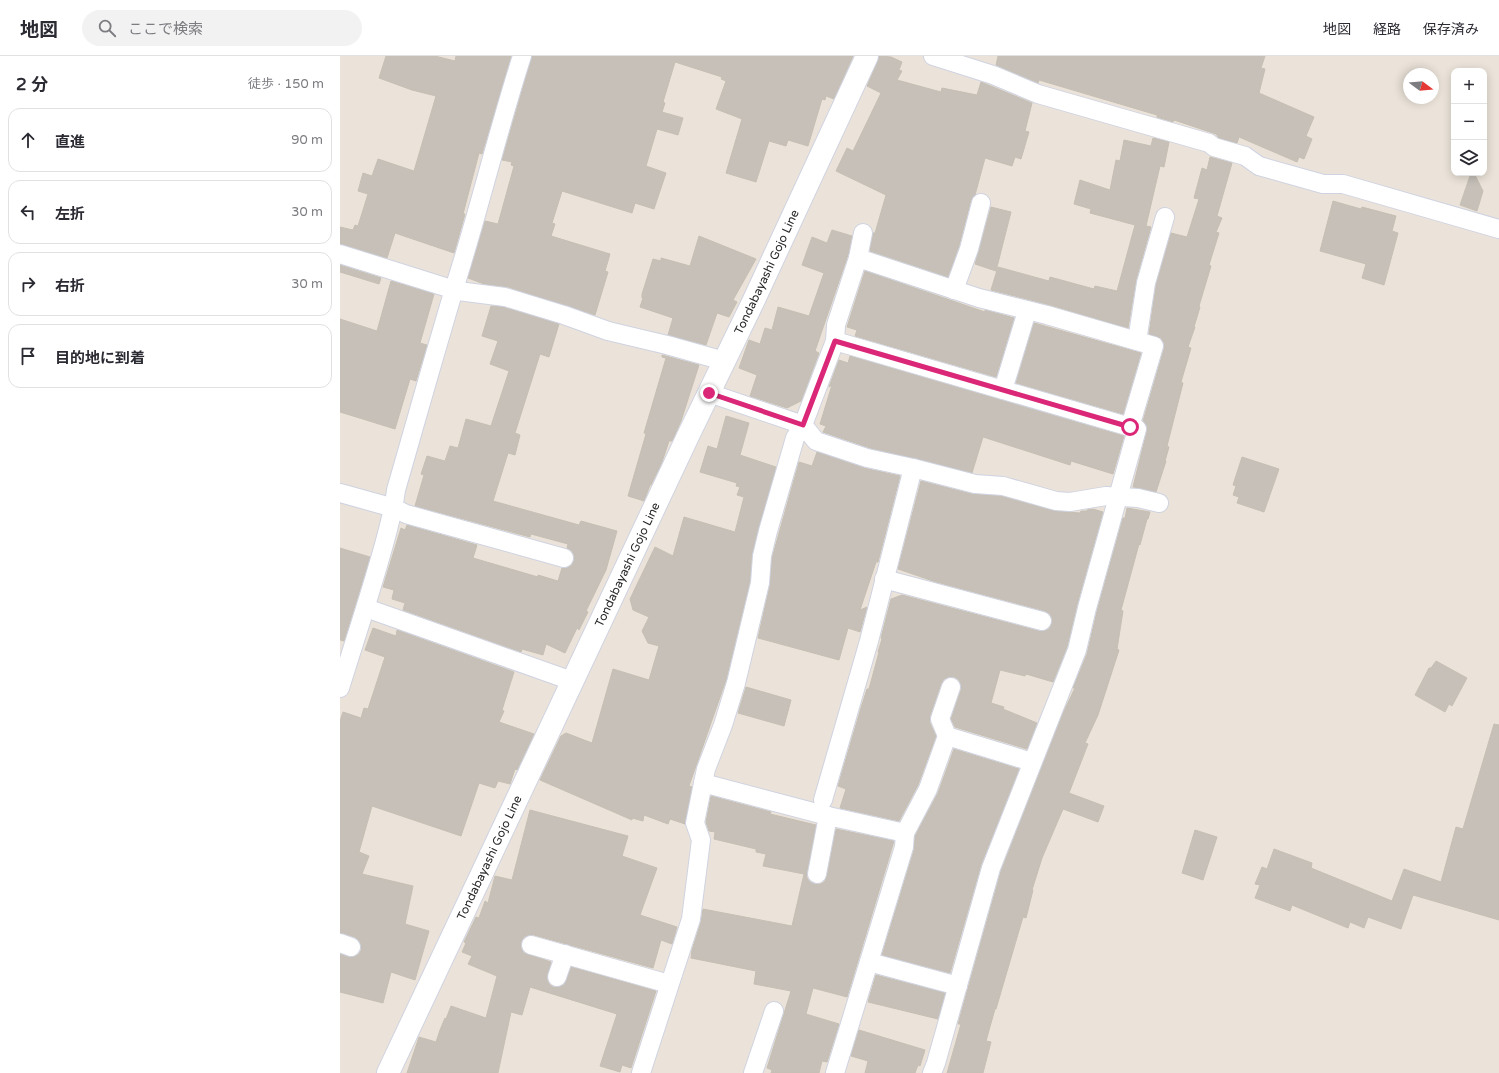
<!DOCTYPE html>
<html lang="ja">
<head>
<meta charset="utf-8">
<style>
	:root { --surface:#fff; --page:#f2f2f3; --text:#2b2b33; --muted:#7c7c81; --line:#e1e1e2 }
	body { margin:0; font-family:"Varela Round","Noto Sans JP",sans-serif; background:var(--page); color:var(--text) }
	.controls { position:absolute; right:12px; top:12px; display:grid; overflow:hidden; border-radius:8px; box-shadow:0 2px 10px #0003 }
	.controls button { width:36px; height:36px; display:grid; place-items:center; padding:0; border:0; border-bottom:1px solid var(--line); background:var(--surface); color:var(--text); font:20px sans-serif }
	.compass { position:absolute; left:1063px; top:12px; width:36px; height:36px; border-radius:50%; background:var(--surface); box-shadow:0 2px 10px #0003; rotate:106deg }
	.stop { position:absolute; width:12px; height:12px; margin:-9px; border:3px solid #db2777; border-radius:50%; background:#fff }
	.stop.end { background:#db2777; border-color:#fff; box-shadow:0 1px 4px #0008 }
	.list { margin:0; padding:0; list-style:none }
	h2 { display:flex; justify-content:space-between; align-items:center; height:52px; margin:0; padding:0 16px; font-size:17px }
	h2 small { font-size:13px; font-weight:400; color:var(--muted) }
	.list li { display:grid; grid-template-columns:26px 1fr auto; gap:12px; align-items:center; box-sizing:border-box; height:64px; margin:0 8px 8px; padding:0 8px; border:1px solid var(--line); border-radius:12px }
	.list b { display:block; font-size:15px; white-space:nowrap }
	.list em { font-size:13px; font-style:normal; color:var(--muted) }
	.icon { flex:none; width:22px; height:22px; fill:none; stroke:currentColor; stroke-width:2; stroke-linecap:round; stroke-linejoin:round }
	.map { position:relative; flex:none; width:1159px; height:1017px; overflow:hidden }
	header { display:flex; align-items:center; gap:24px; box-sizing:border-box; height:56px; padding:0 20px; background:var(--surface); border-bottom:1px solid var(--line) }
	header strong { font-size:19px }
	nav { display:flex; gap:22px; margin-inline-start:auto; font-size:14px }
	.search { width:280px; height:36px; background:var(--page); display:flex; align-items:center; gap:10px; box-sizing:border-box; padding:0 14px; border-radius:22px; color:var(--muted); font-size:15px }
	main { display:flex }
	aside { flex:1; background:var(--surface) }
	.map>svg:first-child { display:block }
</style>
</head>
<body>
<header>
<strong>地図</strong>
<div class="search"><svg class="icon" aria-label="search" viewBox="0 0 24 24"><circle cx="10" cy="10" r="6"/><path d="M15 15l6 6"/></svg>ここで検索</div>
<nav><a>地図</a><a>経路</a><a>保存済み</a></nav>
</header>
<main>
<aside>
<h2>2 分<small>徒歩 · 150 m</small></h2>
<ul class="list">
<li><svg class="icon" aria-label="ahead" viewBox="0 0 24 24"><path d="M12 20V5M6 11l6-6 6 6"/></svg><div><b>直進</b></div><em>90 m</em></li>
<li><svg class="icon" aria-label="left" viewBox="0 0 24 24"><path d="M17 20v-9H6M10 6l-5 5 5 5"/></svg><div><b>左折</b></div><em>30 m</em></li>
<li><svg class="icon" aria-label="right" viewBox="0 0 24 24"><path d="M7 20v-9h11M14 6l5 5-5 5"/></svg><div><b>右折</b></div><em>30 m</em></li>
<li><svg class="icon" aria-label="arrive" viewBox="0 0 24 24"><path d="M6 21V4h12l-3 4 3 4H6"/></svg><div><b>目的地に到着</b></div></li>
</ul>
</aside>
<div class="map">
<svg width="1159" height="1017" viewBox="0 0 1159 1017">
	<rect width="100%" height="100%" fill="#ebe3d9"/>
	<g fill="#c6c0b9" stroke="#c6bfb3">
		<path d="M 46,0 L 95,0 L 115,5 L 116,0 L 171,0 L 142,98 L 139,97 L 123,158 L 125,158 L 114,197 L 55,177 L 47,202 L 0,188 L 0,171 L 13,174 L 15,169 L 18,170 L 28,138 L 18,135 L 23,117 L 32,120 L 38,103 L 74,115 L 96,40 L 72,34 L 39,22 Z"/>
		<path d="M 192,0 L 513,0 L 494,43 L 486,40 L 485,44 L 482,43 L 468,90 L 448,84 L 446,90 L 429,85 L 416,126 L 386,117 L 402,63 L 376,53 L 386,25 L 381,23 L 382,21 L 335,6 L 323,46 L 325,47 L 322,56 L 343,62 L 338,79 L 317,73 L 306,110 L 326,117 L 314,153 L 295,147 L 292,157 L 222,135 L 212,167 L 215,168 L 211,180 L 270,198 L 265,215 L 268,216 L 255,259 L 168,231 L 144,228 L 128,222 L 145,165 L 158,168 L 174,110 L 171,109 L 172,106 L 162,104 Z"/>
		<path d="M 539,0 L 551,1 L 562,6 L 559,14 L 562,15 L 557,24 L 601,36 L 602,32 L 637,39 L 641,26 L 692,47 L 685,75 L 689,76 L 681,103 L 675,101 L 672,110 L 645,102 L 635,139 L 631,144 L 619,190 L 608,221 L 530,195 L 533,177 L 535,177 L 546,139 L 496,115 L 507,92 L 513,95 L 541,37 L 527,30 L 538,5 Z"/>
		<path d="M 658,0 L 925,0 L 921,12 L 925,13 L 919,37 L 974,61 L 966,80 L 972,83 L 964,103 L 959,101 L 957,106 L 899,81 L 897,87 L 879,82 L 876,78 L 834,64 L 833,66 L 817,61 L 817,59 L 699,24 L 698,27 L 656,9 Z"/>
		<path d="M 813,82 L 829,86 L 824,111 L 820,110 L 806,170 L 811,171 L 796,224 L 788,272 L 710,249 L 651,234 L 658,211 L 709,225 L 710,221 L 754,233 L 755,230 L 777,235 L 795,169 L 750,157 L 751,153 L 734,148 L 740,124 L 770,134 L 776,104 L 780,105 L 784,84 L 811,90 Z"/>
		<path d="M 870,101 L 892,107 L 877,160 L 882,162 L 876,176 L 879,177 L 869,209 L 871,210 L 859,250 L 860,251 L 854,271 L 855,271 L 848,291 L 851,292 L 841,326 L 843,327 L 827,390 L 829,391 L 825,405 L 826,405 L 816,436 L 793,431 L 807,375 L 807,370 L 803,365 L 824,293 L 824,287 L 821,282 L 809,278 L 816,229 L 831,177 L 847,181 L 859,143 L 854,142 L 862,112 L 867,114 Z"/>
		<path d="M 1131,117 L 1134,117 L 1143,135 L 1137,155 L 1120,149 Z"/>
		<path d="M 993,145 L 1021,153 L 1022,151 L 1056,160 L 1052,175 L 1058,177 L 1044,229 L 1022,222 L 1026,208 L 980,195 Z"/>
		<path d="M 651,151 L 671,156 L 656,215 L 635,208 Z"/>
		<path d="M 492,174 L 512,180 L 508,199 L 475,295 L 479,297 L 461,345 L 447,352 L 410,340 L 417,319 L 399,312 L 409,284 L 420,288 L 425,272 L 432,274 L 438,251 L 469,260 L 484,217 L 462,209 L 472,181 L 487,187 Z"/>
		<path d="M 359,180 L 416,203 L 393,244 L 397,246 L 389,261 L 377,257 L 366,289 L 328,279 L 333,262 L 300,251 L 303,242 L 302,242 L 302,238 L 313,203 L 321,205 L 321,202 L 350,210 Z"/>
		<path d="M 0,209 L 41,222 L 39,228 L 0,216 Z"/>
		<path d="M 525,215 L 645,256 L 645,254 L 674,262 L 656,321 L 515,280 L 517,274 L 507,271 Z"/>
		<path d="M 51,225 L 94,238 L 80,287 L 87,289 L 76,325 L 70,323 L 55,373 L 0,356 L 0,263 L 37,275 Z"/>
		<path d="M 151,250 L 163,251 L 219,268 L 209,301 L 200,298 L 175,377 L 180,379 L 175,399 L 168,397 L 153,445 L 239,469 L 241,465 L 277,475 L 266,514 L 246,555 L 248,556 L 239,574 L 237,572 L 225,597 L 206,588 L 203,599 L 182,593 L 181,596 L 63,554 L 65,547 L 52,543 L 54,534 L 43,531 L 61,472 L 65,474 L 67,469 L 137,489 L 133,502 L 198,521 L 198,519 L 218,525 L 222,512 L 226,512 L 231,510 L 234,505 L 234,499 L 232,495 L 227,492 L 228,488 L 191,478 L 190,481 L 75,450 L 84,419 L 81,418 L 87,400 L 105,405 L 110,390 L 118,392 L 126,363 L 151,370 L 169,315 L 150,308 L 158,285 L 142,280 Z"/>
		<path d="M 694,267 L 801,297 L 783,358 L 676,327 Z"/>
		<path d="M 322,299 L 359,309 L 341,365 L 332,385 L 329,385 L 322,406 L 311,429 L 310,429 L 304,445 L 288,440 L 306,378 L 304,377 L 326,302 L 322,301 Z"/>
		<path d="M 510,300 L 784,380 L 773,418 L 731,405 L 730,409 L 643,381 L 632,417 L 530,392 L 483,376 L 486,370 L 480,368 L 492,329 L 489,331 L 499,304 L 508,307 Z"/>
		<path d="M 386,360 L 409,367 L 400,399 L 436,411 L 412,498 L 410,525 L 386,624 L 349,730 L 352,731 L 345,768 L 330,763 L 328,768 L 304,759 L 303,765 L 292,762 L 292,764 L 200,724 L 221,680 L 226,677 L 252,687 L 273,613 L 309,624 L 319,590 L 308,587 L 302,575 L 309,561 L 293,554 L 290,543 L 315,491 L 333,500 L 344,461 L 395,476 L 404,441 L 397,439 L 400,431 L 396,430 L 397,427 L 360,416 L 368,390 L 377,393 Z"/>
		<path d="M 477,396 L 524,412 L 560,420 L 538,506 L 536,506 L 520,554 L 527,551 L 520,576 L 508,572 L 499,604 L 418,582 L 430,529 L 432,502 L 459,406 L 472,410 Z"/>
		<path d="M 902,401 L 939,413 L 924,456 L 897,447 L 899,441 L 893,439 L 896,430 L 893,429 Z"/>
		<path d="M 581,425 L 632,438 L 661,440 L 715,455 L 740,457 L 741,455 L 747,455 L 747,454 L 753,453 L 763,456 L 737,549 L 727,591 L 713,626 L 686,618 L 685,620 L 660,614 L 651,647 L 664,651 L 663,653 L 697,667 L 687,693 L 615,671 L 611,663 L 621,634 L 621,629 L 619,624 L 615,621 L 609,621 L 604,623 L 601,628 L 590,660 L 590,667 L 596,680 L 578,729 L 559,765 L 500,752 L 506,733 L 498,730 L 521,652 L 527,633 L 529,633 L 539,596 L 538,596 L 542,583 L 541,582 L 551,543 L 562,539 L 699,575 L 704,575 L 709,573 L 712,567 L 712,562 L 710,558 L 705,555 L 596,526 L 558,513 Z"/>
		<path d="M 787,452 L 810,456 L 808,463 L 807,463 L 800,489 L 799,488 L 781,554 L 783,555 L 777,593 L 779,594 L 758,659 L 745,687 L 748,688 L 729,737 L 764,750 L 758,766 L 723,753 L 702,802 L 692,834 L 693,834 L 686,862 L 683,861 L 656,953 L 655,953 L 646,985 L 651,986 L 643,1017 L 607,1017 L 621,968 L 618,968 L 661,815 L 723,657 L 735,632 L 733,632 L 747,598 L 757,555 L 783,462 L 785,462 Z"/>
		<path d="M 0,492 L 30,501 L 4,585 L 0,584 Z"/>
		<path d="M 33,572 L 56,580 L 57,574 L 174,616 L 162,654 L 164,655 L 159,666 L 194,678 L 177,714 L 175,713 L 170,728 L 158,725 L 155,732 L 139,727 L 121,780 L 32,750 L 19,796 L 29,800 L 22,818 L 73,830 L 65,868 L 89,875 L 75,924 L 51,916 L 43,947 L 0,936 L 0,898 L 13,901 L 18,899 L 21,895 L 21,890 L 19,885 L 15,881 L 0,877 L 0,665 L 3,656 L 21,662 L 24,652 L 28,653 L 45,601 L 25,594 Z"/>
		<path d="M 1096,605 L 1127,622 L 1112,650 L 1109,648 L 1105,656 L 1075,639 L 1089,612 L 1091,612 Z"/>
		<path d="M 406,631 L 451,644 L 444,670 L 398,657 Z"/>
		<path d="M 1154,668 L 1159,669 L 1159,864 L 1073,839 L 1061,873 L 1028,861 L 1024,872 L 1010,866 L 1008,872 L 952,849 L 950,855 L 915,842 L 920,829 L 915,828 L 922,811 L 927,813 L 934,793 L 972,807 L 971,812 L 1052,845 L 1064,813 L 1101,826 L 1116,771 L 1123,773 Z"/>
		<path d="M 614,693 L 679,713 L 641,809 L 610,917 L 542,899 L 574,794 L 575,780 L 598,737 Z"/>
		<path d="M 371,740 L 431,756 L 430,758 L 476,769 L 467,816 L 467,822 L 470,826 L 475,828 L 481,828 L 485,825 L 487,820 L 496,773 L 554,785 L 507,941 L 473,932 L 466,958 L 499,968 L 487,1006 L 482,1005 L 479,1017 L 431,1017 L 432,1014 L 427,1012 L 451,935 L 414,928 L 416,915 L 351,902 L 352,894 L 361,866 L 363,853 L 452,870 L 464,818 L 423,810 L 426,798 L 416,796 L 416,793 L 374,783 L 375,776 L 369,775 L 366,766 Z"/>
		<path d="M 190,754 L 288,780 L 282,800 L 317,812 L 300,859 L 337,871 L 332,888 L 321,884 L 313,912 L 194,879 L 189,879 L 184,881 L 181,887 L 181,892 L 184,897 L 211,906 L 207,923 L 209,928 L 213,931 L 219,931 L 224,929 L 231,911 L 316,935 L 291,1012 L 282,1009 L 280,1016 L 260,1010 L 277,958 L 190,931 L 182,959 L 171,956 L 158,1017 L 67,1017 L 79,981 L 96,986 L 100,974 L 105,962 L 106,963 L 111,950 L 146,962 L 157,920 L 128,908 L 132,900 L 122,896 L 126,887 L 124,886 L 136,861 L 139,862 L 145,845 L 148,847 L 155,820 L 172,824 Z"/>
		<path d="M 855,774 L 877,781 L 863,824 L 842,817 Z"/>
		<path d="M 536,919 L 605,937 L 598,963 L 528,946 Z"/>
		<path d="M 519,974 L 585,994 L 580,1010 L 578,1009 L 575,1017 L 525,1017 L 528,1005 L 511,1000 Z"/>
	</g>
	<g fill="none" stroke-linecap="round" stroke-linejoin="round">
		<defs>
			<g id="minor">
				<path d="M 593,0 L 653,19 L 698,38 L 869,87 L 874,91 L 905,100 L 919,110 L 983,128 L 1003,128 L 1159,173"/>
				<path d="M 0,198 L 118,235 L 165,241 L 224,259 L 268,275 L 327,289 L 384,305"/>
				<path d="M 518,202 L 639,242 L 707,259 L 814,290 L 790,371"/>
				<path d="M 614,234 L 629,193 L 641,147"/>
				<path d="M 495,285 L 797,373 L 747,552 L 737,594 L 651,812 L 596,1007 L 592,1017"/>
				<path d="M 797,285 L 806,227 L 825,161"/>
				<path d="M 663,334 L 687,255"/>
				<path d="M 369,337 L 463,369 L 476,385 L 527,402 L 573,412 L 635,428 L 663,430 L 716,445 L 730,446 L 766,440 L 798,442 L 819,447"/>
				<path d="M 0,437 L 54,452 L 66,458 L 224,502"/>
				<path d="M 544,523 L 702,565"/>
				<path d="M 26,552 L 232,625"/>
				<path d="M 0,632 C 13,590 27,548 39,506 C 46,482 53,459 56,434 C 78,358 99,282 122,207 C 143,138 160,68 182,0"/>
				<path d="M 607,680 L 692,706"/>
				<path d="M 363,727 L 488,760"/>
				<path d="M 483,744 L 529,585 L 573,412"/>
				<path d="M 477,818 L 488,760 L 565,777"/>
				<path d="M 0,887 L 11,891"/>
				<path d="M 191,889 L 329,928"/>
				<path d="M 529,906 L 618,930"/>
				<path d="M 217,921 L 225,898"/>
				<path d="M 301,1017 L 351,863 L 361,784 L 355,767 L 363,727 L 366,713 L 383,669 L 396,627 L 420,527 L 422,500 L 428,475 L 455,382 L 463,369 L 495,285 L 496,269 L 518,202 L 523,177"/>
				<path d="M 413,1017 L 434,955"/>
				<path d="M 495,1017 L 564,791 L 565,777 L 588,733 L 607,680 L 600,663 L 611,631"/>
			</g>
			<g id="secondary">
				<path id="s1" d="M 48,1017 L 348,380 L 413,246 L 527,0"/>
			</g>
		</defs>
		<use href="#minor" stroke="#cfd3e1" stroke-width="20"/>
		<use href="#secondary" stroke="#cfd3e1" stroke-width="24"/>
		<use href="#minor" stroke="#fff" stroke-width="18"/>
		<use href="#secondary" stroke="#fff" stroke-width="22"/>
	</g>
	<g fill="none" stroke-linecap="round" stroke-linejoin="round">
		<path stroke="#db2777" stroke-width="5" d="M 369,337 L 463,369 L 495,285 L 790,371"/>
	</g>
	<g text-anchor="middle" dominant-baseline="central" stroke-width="4" stroke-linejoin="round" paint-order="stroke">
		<g font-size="12" fill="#282828" stroke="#fff">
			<text stroke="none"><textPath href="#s1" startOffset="886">Tondabayashi Gojo Line</textPath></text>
			<text stroke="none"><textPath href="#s1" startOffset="562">Tondabayashi Gojo Line</textPath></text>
			<text stroke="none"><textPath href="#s1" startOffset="238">Tondabayashi Gojo Line</textPath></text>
		</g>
	</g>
</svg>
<div class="controls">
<button>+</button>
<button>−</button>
<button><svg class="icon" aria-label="layers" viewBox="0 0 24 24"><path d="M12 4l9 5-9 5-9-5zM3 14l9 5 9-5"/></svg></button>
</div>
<svg class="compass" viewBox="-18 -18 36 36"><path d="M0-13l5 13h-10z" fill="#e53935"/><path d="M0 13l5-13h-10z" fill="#7c7c81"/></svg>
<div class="stop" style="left:790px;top:371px"></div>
<div class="stop end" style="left:369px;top:337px"></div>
</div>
</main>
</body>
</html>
